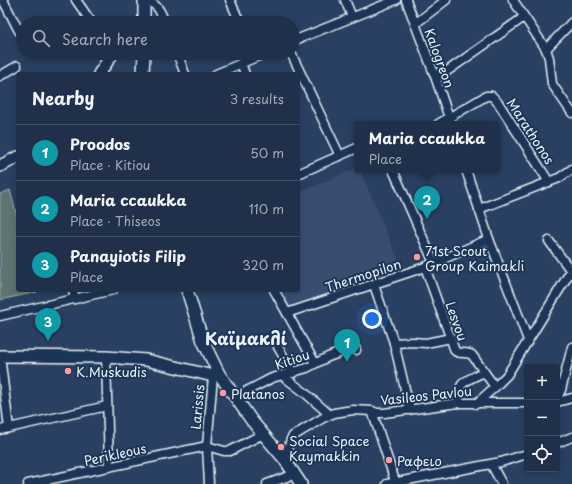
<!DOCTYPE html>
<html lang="en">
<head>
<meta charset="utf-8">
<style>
	:root { --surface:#20304a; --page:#283851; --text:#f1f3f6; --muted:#a2a9b5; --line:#3d4b62; --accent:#ff9aa2 }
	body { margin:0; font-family:"Playpen Sans",sans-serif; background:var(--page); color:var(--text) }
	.controls { position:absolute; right:12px; bottom:12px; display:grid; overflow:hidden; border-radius:4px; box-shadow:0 2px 6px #0003 }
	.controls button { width:36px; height:36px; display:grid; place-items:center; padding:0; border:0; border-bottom:1px solid var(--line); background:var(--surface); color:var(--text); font:20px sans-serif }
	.you { position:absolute; left:372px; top:319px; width:14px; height:14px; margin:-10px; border:3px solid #fff; border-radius:50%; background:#1a73e8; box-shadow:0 0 0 6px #1a73e833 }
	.badge { display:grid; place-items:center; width:26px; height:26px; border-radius:50%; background:var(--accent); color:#fff; font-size:13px; font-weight:700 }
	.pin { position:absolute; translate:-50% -33px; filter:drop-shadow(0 1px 2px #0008) }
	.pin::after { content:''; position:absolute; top:21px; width:14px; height:12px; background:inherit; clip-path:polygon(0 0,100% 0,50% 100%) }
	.popup { position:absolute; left:354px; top:121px; width:146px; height:52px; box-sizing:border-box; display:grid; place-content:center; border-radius:4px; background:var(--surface); filter:drop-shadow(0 1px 3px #0005); font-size:13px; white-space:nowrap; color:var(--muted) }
	.popup b { font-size:15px; color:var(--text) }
	.popup::after { content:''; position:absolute; left:50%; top:100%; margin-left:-8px; border:8px solid transparent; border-top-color:var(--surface) }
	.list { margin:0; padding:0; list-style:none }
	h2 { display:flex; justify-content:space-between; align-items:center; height:52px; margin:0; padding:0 16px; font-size:17px }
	h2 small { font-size:13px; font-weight:400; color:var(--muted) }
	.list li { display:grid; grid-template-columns:26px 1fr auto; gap:12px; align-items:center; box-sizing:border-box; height:56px; padding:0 16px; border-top:1px solid var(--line) }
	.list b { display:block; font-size:15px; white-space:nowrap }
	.list p { margin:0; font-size:13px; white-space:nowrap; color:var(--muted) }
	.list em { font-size:13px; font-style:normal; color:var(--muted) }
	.icon { flex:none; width:22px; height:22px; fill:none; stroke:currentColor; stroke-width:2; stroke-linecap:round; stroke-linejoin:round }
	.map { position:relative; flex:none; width:572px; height:484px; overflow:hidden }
	.search { position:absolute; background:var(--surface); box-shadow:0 2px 6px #0003; left:16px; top:16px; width:284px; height:44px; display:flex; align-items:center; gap:10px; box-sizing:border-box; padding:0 14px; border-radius:22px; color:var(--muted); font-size:15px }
	.panel { position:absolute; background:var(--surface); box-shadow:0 2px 6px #0003; left:16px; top:72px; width:284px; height:220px; border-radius:4px }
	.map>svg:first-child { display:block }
</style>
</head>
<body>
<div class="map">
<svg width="572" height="484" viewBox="0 0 572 484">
	<rect width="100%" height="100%" fill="#2a4062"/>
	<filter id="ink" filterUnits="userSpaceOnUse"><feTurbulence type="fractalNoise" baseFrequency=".025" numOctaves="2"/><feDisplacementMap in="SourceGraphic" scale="8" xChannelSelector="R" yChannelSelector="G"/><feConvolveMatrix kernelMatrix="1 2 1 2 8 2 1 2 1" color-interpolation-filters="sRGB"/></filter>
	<g filter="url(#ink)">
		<path fill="#394d70" d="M 357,168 L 357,170 L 360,170 L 403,271 L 288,308 L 279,290 L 298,290 L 298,193 Z"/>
		<path fill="#5e736e" stroke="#a3b2b3" d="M 10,190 L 18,220 L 18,290 L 36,290 L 37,292 L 0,300 L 0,194 Z"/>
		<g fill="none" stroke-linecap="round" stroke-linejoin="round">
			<defs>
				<g id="street">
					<path d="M 3,0 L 19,31"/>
					<path d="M 76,0 L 92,23"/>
					<path d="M 230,0 L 240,23"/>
					<path d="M 345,0 L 352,17"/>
					<path d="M 406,0 L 436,79 L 451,124"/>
					<path d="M 513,0 L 546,49 L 549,58 L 552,84 L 572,113"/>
					<path d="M 144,1 C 157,2 161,12 165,23"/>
					<path d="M 415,24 L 446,0"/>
					<path d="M 293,41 L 396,0"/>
					<path d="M 546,49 L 572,22"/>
					<path d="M 177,53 L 185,74"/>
					<path d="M 291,53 L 340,156"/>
					<path d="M 241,63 L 245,74"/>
					<path d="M 216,74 L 266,53"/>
					<path d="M 0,76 L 17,66"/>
					<path d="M 436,79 L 524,17"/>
					<path d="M 438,124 L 486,96 L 492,96 L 499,104 L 549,182"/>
					<path d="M 393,170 L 434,263"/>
					<path d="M 466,170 L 489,239 L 528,340"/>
					<path d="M 298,174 L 357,148"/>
					<path d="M 479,209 L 559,178 L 572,169"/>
					<path d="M 549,241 L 571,271"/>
					<path d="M 425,267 L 455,351 C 460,355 466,351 472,355 L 495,387"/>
					<path d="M 374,285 L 394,343 L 410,410"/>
					<path d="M 73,290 L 75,299"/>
					<path d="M 274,290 L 315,363"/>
					<path d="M 287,313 L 425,267 L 489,239"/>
					<path d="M 0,316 L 113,290"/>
					<path d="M 394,343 L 412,342 L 426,343 L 451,338"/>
					<path d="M 278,347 L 293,373"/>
					<path d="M 0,356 L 9,428"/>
					<path d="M 106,357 L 109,467"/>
					<path d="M 283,376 L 304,392 L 330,415"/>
					<path d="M 235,397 L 272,378 L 307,368 L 328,357 L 355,347 L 356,350"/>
					<path d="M 557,398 L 561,390 L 572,347"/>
					<path d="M 557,402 L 572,398"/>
					<path d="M 458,403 C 457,381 466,381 484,372"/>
					<path d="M 476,404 L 497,385 L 507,375 L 572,269"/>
					<path d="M 372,411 L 396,484"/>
					<path d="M 0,430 L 107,406"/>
					<path d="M 557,443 L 572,437"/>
					<path d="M 285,460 L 291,439 L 293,436 L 323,418 L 334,413 L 353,410 L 372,411 L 377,413 L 384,413 L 458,403 L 527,403"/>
					<path d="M 491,464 L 502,484"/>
					<path d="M 28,484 L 207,446 L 224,451 L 230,451 L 263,434"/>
					<path d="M 209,484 L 207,446 L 213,376"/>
					<path d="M 267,484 L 295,474"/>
					<path d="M 387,484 L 501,462 L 527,454"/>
				</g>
				<g id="secondary">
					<path d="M 144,0 L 144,23"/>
					<path d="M 99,74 L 113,53"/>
					<path d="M 143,74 L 144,53"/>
					<path d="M 0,166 L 18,157"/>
					<path d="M 187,290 L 203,341 L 219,374 L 252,421 L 285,460 L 301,484"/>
					<path d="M 0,356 L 106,357 L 146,360 L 213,376 L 219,374"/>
				</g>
			</defs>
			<use href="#street" stroke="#e8f1f8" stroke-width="11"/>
			<use href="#secondary" stroke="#e8f1f8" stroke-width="14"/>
			<use href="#street" stroke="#1d3557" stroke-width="8"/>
			<use href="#secondary" stroke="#1d3557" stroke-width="11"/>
		</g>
	</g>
	<g fill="#ff9aa2" stroke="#1d3557" stroke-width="1.5">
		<circle cx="417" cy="257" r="4"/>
		<circle cx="68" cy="371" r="4"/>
		<circle cx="223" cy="393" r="4"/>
		<circle cx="281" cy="447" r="4"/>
		<circle cx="389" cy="460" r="4"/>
	</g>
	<g text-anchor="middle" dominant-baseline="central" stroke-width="4" stroke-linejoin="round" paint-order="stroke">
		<g font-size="13" fill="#e8f1f8" stroke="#1d3557">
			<text transform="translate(440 58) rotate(70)">Kalogreon</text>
			<text transform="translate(531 131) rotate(57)">Marathonos</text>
			<text transform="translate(363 275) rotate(-18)">Thermopilon</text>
			<text transform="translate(457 321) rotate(71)">Lesvou</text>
			<text transform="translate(292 359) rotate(-19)">Kitiou</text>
			<text transform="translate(426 395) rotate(-6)">Vasileos Pavlou</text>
			<text transform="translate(197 407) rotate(-85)">Larissis</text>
			<text transform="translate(115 454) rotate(-12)">Perikleous</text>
		</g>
		<g font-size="13" fill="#e8f1f8" stroke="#1d3557" text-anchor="start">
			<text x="425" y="250">71st Scout<tspan x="425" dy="15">Group Kaimakli</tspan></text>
			<text x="76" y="371">K.Muskudis</text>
			<text x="231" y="393">Platanos</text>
			<text x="289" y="440">Social Space<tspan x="289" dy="15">Kaymakkin</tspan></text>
			<text x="397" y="460">Ραφειο</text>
		</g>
		<g font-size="17" font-weight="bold" fill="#e8f1f8" stroke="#1d3557">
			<text x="246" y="338">Καϊμακλί</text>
		</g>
	</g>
</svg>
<div class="controls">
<button>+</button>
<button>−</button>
<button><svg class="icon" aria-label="locate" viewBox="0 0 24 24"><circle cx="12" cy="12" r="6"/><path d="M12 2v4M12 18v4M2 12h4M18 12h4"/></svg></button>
</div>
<div class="you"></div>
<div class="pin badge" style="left:347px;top:362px;background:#0f9aa8">1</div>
<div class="pin badge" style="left:427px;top:219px;background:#0f9aa8">2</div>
<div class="popup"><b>Maria ccaukka</b>Place</div>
<div class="pin badge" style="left:48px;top:341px;background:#0f9aa8">3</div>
<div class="search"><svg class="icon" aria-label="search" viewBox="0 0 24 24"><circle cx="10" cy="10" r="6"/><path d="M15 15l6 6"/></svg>Search here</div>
<section class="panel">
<h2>Nearby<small>3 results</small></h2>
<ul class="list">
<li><span class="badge" style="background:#0f9aa8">1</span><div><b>Proodos</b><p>Place · Kitiou</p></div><em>50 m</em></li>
<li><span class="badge" style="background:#0f9aa8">2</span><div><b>Maria ccaukka</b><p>Place · Thiseos</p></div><em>110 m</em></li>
<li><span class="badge" style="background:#0f9aa8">3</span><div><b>Panayiotis Filip</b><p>Place</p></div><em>320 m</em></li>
</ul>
</section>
</div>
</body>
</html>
